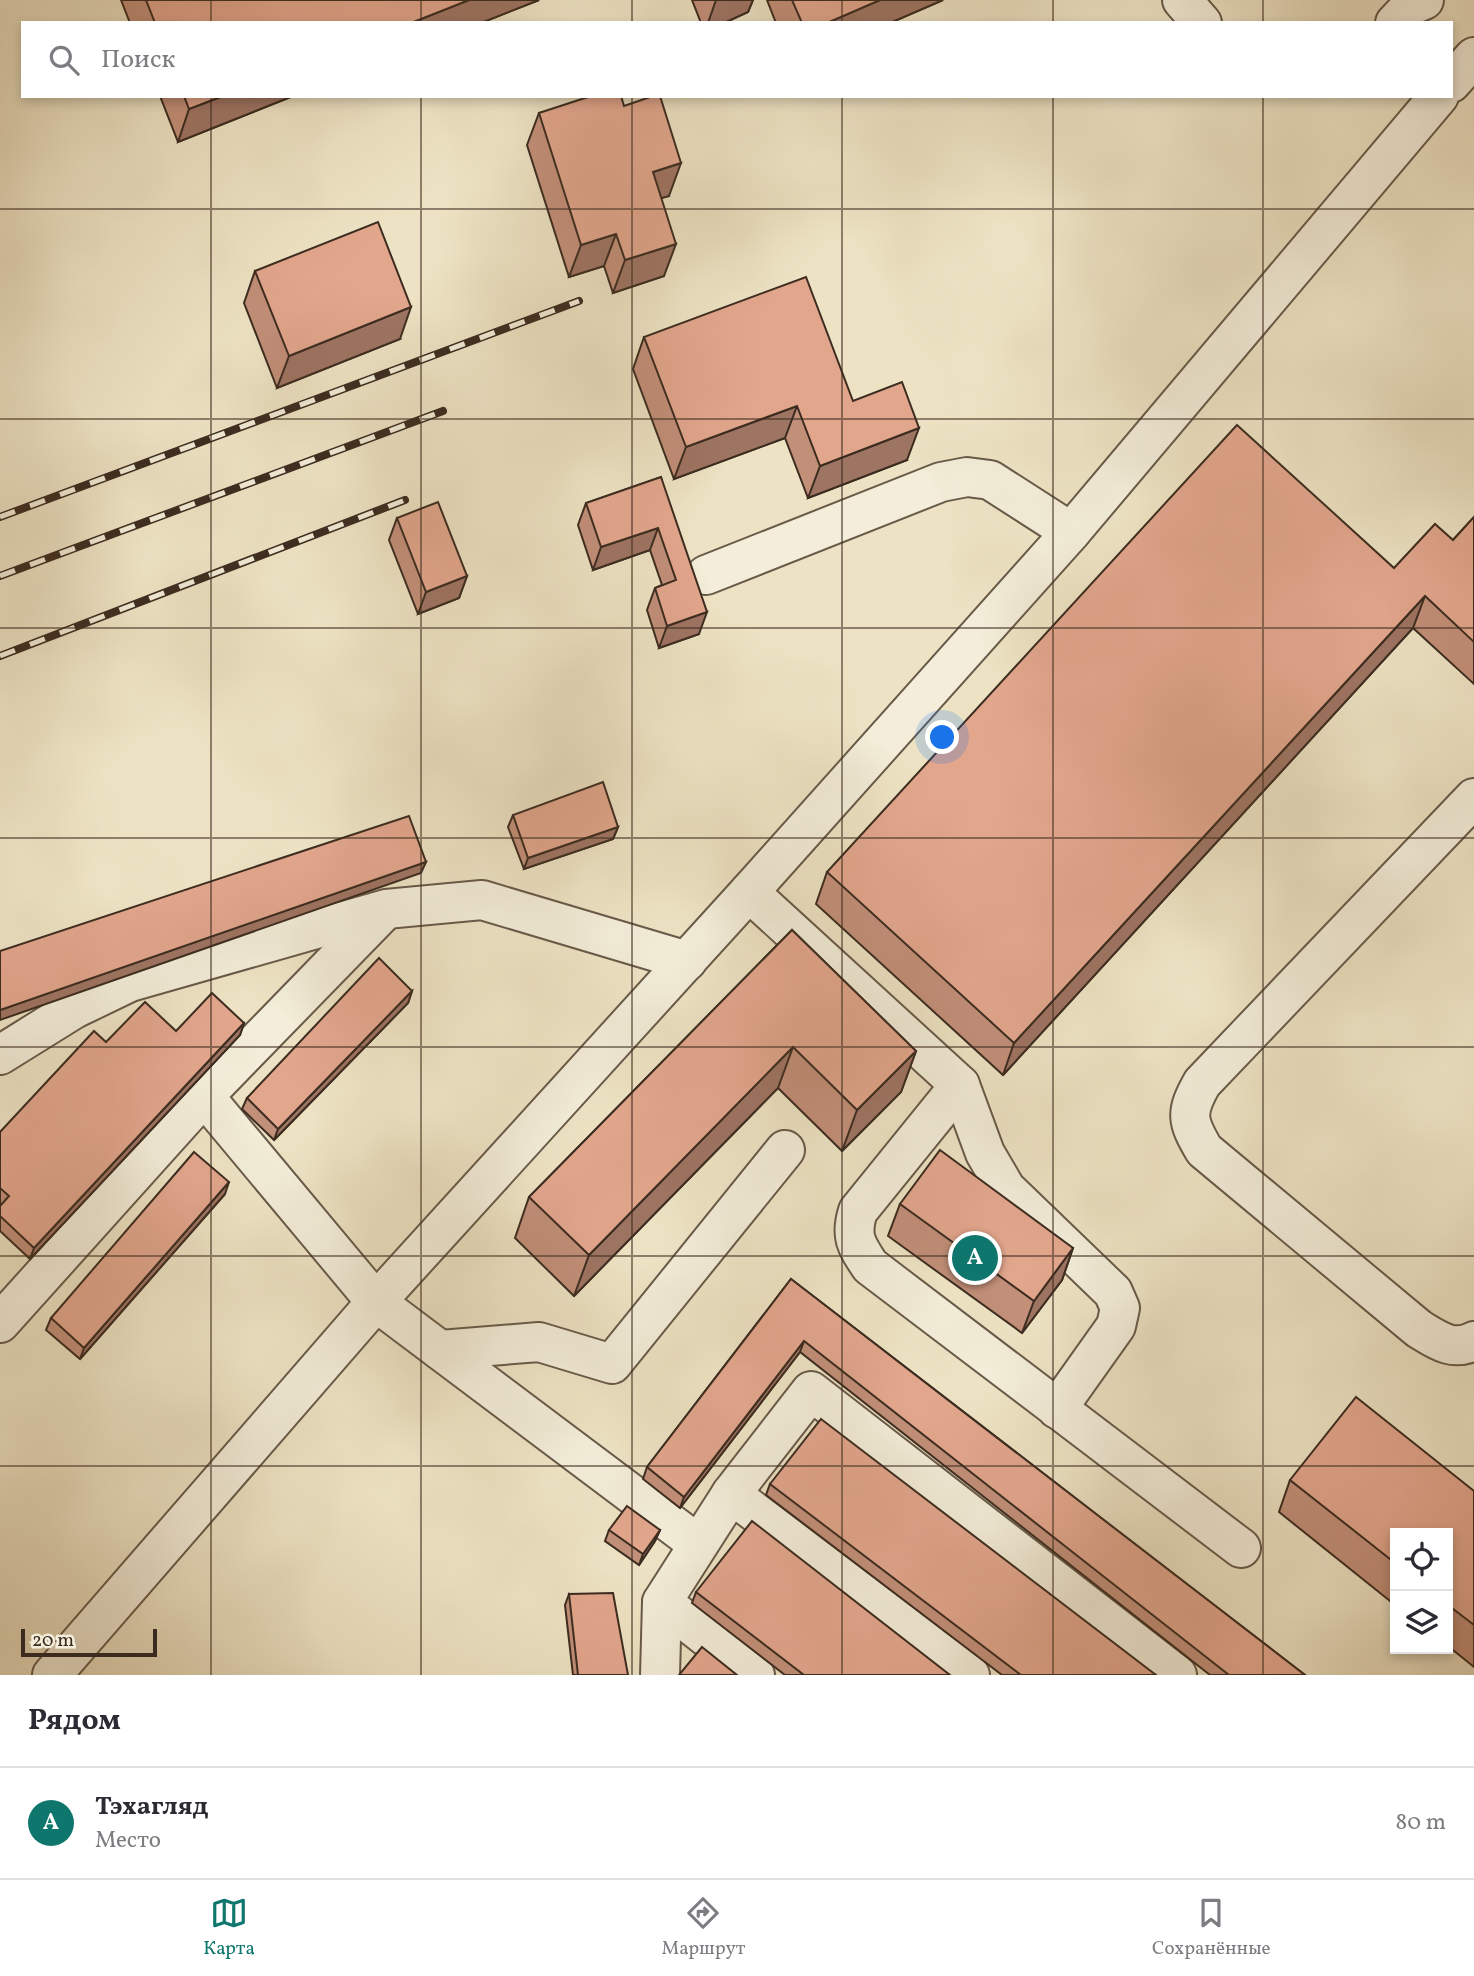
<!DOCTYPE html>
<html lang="ru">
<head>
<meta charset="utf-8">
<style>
	:root { --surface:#fff; --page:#f7f7f7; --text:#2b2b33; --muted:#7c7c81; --line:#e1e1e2; --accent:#0f766e }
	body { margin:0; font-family:Vollkorn,serif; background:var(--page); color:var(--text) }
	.controls { position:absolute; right:21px; bottom:21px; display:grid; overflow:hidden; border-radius:0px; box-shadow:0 4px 10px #0003 }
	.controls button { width:63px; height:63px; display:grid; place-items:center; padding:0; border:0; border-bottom:2px solid var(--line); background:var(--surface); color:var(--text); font:35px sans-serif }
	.scale { position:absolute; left:21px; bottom:18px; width:136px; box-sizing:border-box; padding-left:7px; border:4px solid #3c2c20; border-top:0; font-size:19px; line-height:24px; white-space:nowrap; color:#3c2c20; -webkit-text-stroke:5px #f3edd9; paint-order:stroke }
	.you { position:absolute; left:943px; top:738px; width:24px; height:24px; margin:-18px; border:5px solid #fff; border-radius:50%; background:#1a73e8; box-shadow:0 0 0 10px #1a73e833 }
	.badge { display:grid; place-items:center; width:46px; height:46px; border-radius:50%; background:var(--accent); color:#fff; font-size:23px; font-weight:700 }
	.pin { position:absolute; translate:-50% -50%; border:4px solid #fff; box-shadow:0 2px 7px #0006 }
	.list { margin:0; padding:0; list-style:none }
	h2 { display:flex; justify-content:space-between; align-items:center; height:91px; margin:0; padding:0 28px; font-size:30px }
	h2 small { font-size:23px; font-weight:400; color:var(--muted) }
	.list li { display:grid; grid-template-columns:46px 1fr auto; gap:21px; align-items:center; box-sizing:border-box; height:112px; padding:0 28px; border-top:2px solid var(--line) }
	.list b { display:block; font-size:26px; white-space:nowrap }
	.list p { margin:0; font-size:23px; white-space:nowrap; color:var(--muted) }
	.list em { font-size:23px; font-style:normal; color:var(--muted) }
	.icon { flex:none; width:38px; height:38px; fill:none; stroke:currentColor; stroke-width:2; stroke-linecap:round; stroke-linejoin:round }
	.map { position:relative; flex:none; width:1474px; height:1675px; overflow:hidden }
	.search { position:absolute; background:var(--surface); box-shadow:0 4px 10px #0003; left:21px; right:21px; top:21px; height:77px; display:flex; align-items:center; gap:18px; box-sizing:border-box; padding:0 24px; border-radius:0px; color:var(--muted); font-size:26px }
	.sheet { height:203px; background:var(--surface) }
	nav { display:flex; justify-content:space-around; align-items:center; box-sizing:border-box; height:98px; border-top:2px solid var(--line); background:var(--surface); font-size:19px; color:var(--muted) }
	nav a { display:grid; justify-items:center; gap:4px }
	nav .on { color:var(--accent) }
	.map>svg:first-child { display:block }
</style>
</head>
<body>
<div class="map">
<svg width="1474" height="1675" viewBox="0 0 1474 1675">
	<rect width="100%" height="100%" fill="#ede3c4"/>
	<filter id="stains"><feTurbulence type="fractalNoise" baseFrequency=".00286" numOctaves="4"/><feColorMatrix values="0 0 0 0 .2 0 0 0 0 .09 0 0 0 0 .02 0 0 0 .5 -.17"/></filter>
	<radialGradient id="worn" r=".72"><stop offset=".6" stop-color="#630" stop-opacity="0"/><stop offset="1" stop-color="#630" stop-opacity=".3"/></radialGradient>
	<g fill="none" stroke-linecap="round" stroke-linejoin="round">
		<defs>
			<g id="minor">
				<path d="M 1182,0 L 1202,23"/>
				<path d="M 1395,23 L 1412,5 L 1424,0"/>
				<path d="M 1451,83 L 1474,57"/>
				<path d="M 706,575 L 941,482 L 967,477 L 990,480 L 1071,532"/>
				<path d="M 1474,798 L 1202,1083 C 1185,1113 1187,1121 1204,1150 L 1419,1329 C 1437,1340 1453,1352 1474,1341"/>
				<path d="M 749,892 L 960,1085 L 858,1211 C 850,1236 856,1245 870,1266 L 1241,1548"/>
				<path d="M 0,1055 L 74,1009 L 130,982 L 386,909 L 482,900 L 687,961"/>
				<path d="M 960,1085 L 985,1153 L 1006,1189 L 1113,1292 L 1120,1308 L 1116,1326 L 1057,1409"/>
				<path d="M 204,1096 L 376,1302 L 698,1544"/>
				<path d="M 0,1323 L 204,1096 L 385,910"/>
				<path d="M 440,1350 L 539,1342 L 612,1364 L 785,1150"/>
				<path d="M 731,1494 L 970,1675"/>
				<path d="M 662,1602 L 755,1675"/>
				<path d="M 52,1675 L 376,1302 L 749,892 L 1071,532 L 1439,96"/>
				<path d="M 660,1675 L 662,1602 L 731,1494 L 811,1391 L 1177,1675"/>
			</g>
		</defs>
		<use href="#minor" stroke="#685a49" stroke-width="42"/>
		<use href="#minor" stroke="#f3edd9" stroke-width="38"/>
		<defs>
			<g id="rail">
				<path d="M 0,517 L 579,301"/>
				<path d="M 0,576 L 443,411"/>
				<path d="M 0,656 L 405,500"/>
			</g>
		</defs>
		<use href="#rail" stroke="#3c2c20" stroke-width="8"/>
		<use href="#rail" stroke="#f3edd9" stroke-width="5" stroke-dasharray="16" stroke-linecap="butt"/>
	</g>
	<g fill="#c28f79" stroke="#3c2c20" stroke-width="2">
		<path d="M 121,0 L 539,0 L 481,23 L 130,23 Z"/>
		<path d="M 692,0 L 753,0 L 748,12 L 724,23 L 701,23 Z"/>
		<path d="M 767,0 L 943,0 L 890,23 L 776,23 Z"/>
		<path d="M 160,96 L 293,96 L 178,142 Z"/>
		<path d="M 624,106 L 669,196 L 661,198 L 664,276 L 613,293 L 604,266 L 569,277 L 527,145 L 539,113 Z"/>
		<path d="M 255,271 L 400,339 L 277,388 L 244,303 Z"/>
		<path d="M 644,337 L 853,401 L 907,460 L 808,498 L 785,438 L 674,479 L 633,369 Z"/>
		<path d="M 661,477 L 699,634 L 659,648 L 647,610 L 655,588 L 662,585 L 650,550 L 593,570 L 578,525 L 586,503 Z"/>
		<path d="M 1474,517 L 1474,684 L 1413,628 L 1003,1075 L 816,904 L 827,872 L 1394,568 L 1453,540 Z"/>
		<path d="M 397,518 L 467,576 L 459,598 L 418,614 L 389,540 Z"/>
		<path d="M 513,815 L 618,827 L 613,839 L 524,869 L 508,827 Z"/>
		<path d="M 792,930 L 916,1051 L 901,1092 L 842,1151 L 778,1088 L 574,1296 L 515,1238 L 529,1197 Z"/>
		<path d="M 412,991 L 408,1003 L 274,1140 L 242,1109 L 247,1098 Z"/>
		<path d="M 244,1023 L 240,1035 L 30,1259 L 0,1231 L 0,1206 L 1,1204 L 0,1203 L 0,1132 L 106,1042 L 176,1031 Z"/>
		<path d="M 225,1194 L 80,1359 L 46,1330 L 51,1318 Z"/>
		<path d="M 900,1204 L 1073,1248 L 1062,1280 L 1022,1333 L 888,1236 Z"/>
		<path d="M 791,1279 L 1305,1675 L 1210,1675 L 800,1352 L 680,1508 L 643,1479 L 647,1467 Z"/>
		<path d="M 1290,1480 L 1474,1491 L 1474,1667 L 1448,1646 L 1448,1533 L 1395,1533 L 1395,1605 L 1279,1512 Z"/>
		<path d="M 770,1484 L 1156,1675 L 1002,1675 L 766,1495 Z"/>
		<path d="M 609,1530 L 660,1530 L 655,1541 L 639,1565 L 605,1541 Z"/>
		<path d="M 696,1592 L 950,1675 L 785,1675 L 692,1603 Z"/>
		<path d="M 569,1594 L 628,1675 L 573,1675 L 565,1605 Z"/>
	</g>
	<g fill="#9e7463" stroke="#3c2c20" stroke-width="2">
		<path d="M 469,0 L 539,0 L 481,23 L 411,23 Z"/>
		<path d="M 716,0 L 753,0 L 748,12 L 724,23 L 708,23 Z"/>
		<path d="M 880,0 L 943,0 L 890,23 L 827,23 Z"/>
		<path d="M 223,96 L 293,96 L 178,142 L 189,109 Z"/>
		<path d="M 681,163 L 669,196 L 641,204 L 653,172 Z"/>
		<path d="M 616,234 L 604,266 L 569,277 L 581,245 Z"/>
		<path d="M 676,244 L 664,276 L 613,293 L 625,260 Z"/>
		<path d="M 411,307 L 400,339 L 277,388 L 289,356 Z"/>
		<path d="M 797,406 L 785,438 L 674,479 L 686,447 Z"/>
		<path d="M 919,428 L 907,460 L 808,498 L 820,466 Z"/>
		<path d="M 658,528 L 650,550 L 593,570 L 601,547 Z"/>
		<path d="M 467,576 L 459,598 L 418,614 L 426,592 Z"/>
		<path d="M 1425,596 L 1413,628 L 1003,1075 L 1014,1043 Z"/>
		<path d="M 707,612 L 699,634 L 659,648 L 667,626 Z"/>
		<path d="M 618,827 L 613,839 L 524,869 L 528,858 Z"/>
		<path d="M 426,862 L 421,873 L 0,1020 L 0,1010 Z"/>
		<path d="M 412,991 L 408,1003 L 274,1140 L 278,1129 Z"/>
		<path d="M 244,1023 L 240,1035 L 30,1259 L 34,1248 Z"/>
		<path d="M 793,1047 L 778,1088 L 574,1296 L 589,1255 Z"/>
		<path d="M 916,1051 L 901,1092 L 842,1151 L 857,1110 Z"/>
		<path d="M 229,1182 L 225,1194 L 80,1359 L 84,1348 Z"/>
		<path d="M 1073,1248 L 1062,1280 L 1022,1333 L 1034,1301 Z"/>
		<path d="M 804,1341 L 800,1352 L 680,1508 L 684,1497 Z"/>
		<path d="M 660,1530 L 655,1541 L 639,1565 L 643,1554 Z"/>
	</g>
	<g fill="#e2a68d" stroke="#3c2c20" stroke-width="2">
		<path d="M 146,0 L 469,0 L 411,23 L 155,23 Z"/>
		<path d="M 792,0 L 880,0 L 827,23 L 802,23 Z"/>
		<path d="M 184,96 L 223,96 L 189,109 Z"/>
		<path d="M 591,96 L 621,96 L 624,106 L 653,96 L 660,96 L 681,163 L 653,172 L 676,244 L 625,260 L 616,234 L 581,245 L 539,113 Z"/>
		<path d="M 378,222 L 411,307 L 289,356 L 255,271 Z"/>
		<path d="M 806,277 L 853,401 L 902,382 L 919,428 L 820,466 L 797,406 L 686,447 L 644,337 Z"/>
		<path d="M 1237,425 L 1394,568 L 1435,524 L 1453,540 L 1474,517 L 1474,642 L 1425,596 L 1014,1043 L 827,872 Z"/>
		<path d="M 661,477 L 707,612 L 667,626 L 655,588 L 676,580 L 658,528 L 601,547 L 586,503 Z"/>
		<path d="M 438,502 L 467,576 L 426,592 L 397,518 Z"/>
		<path d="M 603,782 L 618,827 L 528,858 L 513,815 Z"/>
		<path d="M 409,816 L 426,862 L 0,1010 L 0,951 Z"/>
		<path d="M 792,930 L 916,1051 L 857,1110 L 793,1047 L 589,1255 L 529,1197 Z"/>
		<path d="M 379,958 L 412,991 L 278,1129 L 247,1098 Z"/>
		<path d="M 212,993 L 244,1023 L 34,1248 L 0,1216 L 0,1206 L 9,1196 L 0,1188 L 0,1132 L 94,1031 L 106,1042 L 145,1002 L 176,1031 Z"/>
		<path d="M 940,1150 L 1073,1248 L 1034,1301 L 900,1204 Z"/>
		<path d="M 194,1152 L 229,1182 L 84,1348 L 51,1318 Z"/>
		<path d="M 791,1279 L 1305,1675 L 1229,1675 L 804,1341 L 684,1497 L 647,1467 Z"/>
		<path d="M 1356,1397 L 1474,1491 L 1474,1625 L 1448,1605 L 1448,1533 L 1395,1533 L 1395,1563 L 1290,1480 Z"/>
		<path d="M 821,1419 L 1156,1675 L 1021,1675 L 770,1484 Z"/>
		<path d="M 627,1506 L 660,1530 L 643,1554 L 609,1530 Z"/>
		<path d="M 752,1521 L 950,1675 L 804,1675 L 696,1592 Z"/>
		<path d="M 613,1593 L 628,1675 L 578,1675 L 569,1594 Z"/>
		<path d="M 702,1647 L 737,1675 L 679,1675 Z"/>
	</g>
	<path fill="none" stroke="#3c2c20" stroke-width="2" stroke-opacity="0.55" d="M 211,0 L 211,23M 421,0 L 421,23M 632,0 L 632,23M 842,0 L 842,23M 1053,0 L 1053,23M 1263,0 L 1263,23M 211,96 L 211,1675M 421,96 L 421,1675M 632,96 L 632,1675M 842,96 L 842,1675M 1053,96 L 1053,1675M 1263,96 L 1263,1675M 0,209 L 1474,209M 0,419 L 1474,419M 0,628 L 1474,628M 0,838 L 1474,838M 0,1047 L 1474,1047M 0,1256 L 1474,1256M 0,1466 L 1474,1466"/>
	<rect width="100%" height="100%" filter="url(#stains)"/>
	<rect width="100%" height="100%" fill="url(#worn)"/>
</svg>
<div class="controls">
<button><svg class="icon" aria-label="locate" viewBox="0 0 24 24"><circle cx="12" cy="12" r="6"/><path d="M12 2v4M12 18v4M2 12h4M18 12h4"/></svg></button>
<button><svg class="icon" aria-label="layers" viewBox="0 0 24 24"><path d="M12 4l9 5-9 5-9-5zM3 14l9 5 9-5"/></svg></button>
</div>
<div class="scale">20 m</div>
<div class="you"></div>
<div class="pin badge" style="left:975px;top:1258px">A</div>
<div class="search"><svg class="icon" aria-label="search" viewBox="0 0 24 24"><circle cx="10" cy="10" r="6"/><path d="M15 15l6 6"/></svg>Поиск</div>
</div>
<section class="sheet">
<h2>Рядом<small></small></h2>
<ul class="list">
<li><span class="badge">A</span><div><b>Тэхагляд</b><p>Место</p></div><em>80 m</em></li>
</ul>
</section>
<nav>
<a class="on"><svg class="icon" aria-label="map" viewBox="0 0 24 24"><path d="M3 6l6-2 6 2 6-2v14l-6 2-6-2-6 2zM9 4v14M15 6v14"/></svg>Карта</a>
<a><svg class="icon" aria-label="directions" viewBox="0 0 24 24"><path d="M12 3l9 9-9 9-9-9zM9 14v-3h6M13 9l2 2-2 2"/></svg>Маршрут</a>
<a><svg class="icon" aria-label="saved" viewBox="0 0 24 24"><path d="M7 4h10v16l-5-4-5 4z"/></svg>Сохранённые</a>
</nav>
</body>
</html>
